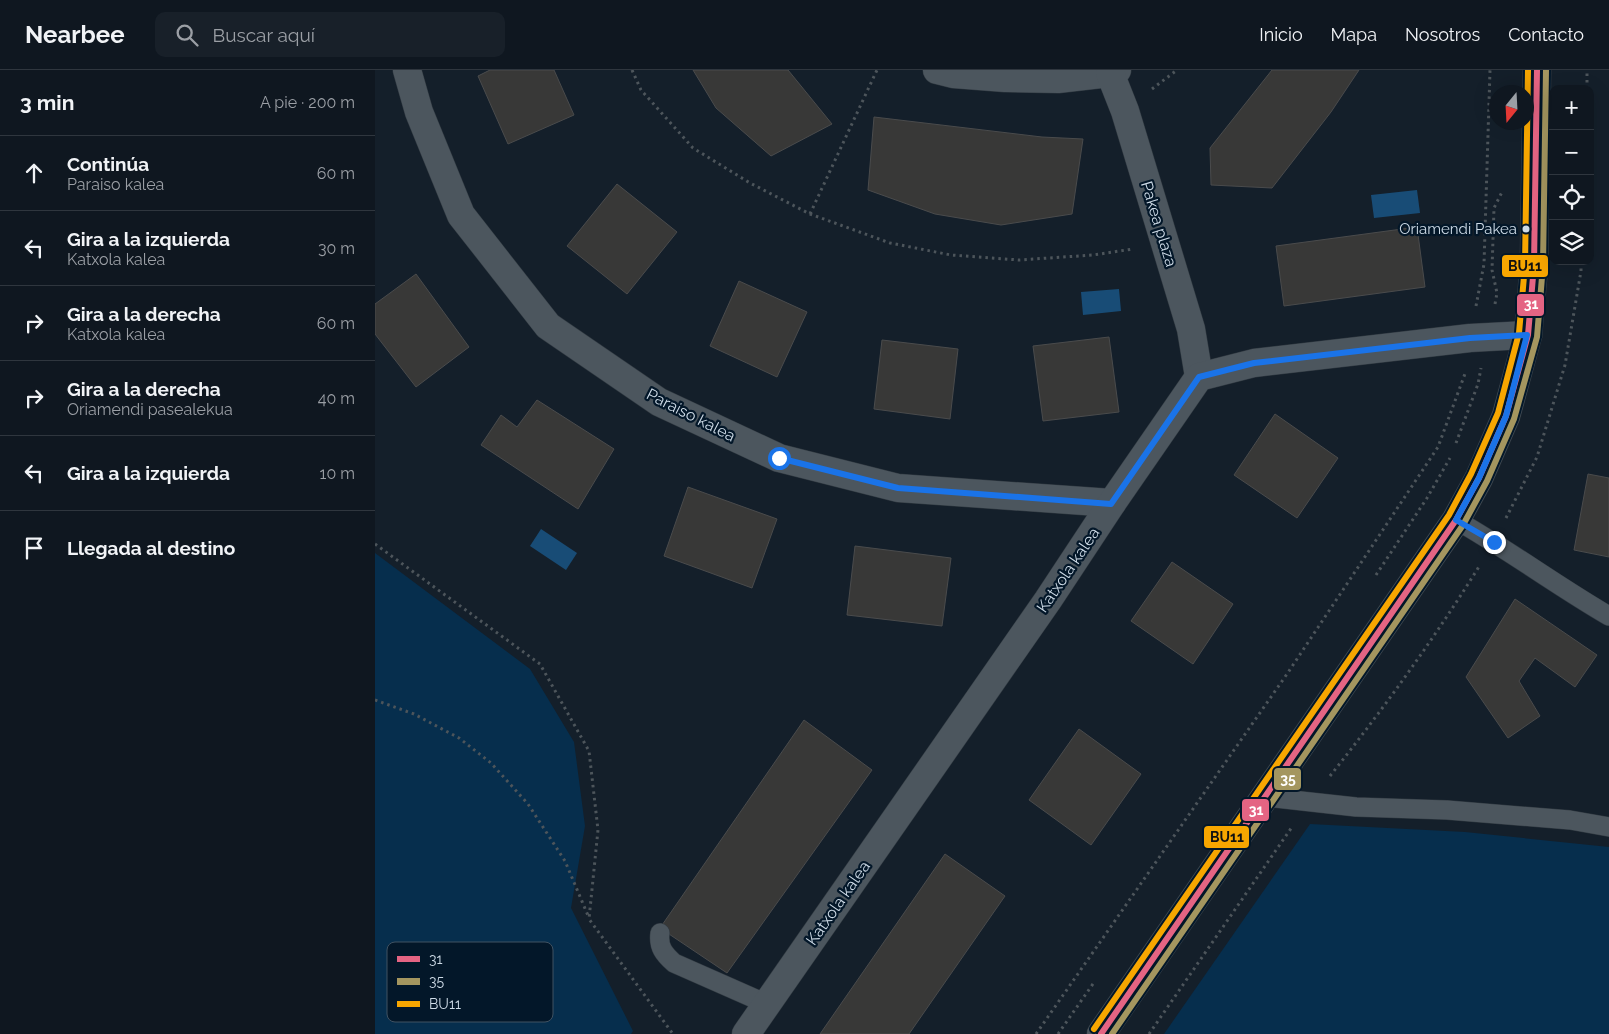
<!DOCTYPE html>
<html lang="es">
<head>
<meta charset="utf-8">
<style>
	:root { --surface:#0f1720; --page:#182029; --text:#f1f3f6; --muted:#9b9fa5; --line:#2f363e }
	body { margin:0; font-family:Raleway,sans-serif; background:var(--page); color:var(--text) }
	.controls { position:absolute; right:15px; top:15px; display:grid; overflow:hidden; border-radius:10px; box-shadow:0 5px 20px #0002 }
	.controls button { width:45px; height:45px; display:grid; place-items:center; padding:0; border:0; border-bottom:1px solid var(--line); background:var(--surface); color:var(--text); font:25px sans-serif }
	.compass { position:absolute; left:1114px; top:15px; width:45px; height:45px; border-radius:50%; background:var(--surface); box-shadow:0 5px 20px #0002; rotate:198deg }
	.stop { position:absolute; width:15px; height:15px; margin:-11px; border:4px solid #1a73e8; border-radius:50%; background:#fff }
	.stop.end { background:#1a73e8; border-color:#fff; box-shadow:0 1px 5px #0008 }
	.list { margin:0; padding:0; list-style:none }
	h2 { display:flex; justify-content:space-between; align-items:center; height:65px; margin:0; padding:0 20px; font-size:21px }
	h2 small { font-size:16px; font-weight:400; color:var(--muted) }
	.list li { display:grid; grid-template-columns:32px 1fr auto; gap:15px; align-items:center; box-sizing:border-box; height:75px; padding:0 20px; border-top:1px solid var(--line) }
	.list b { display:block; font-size:19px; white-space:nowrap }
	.list p { margin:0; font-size:16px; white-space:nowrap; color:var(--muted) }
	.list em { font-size:16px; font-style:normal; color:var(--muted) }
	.icon { flex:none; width:28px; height:28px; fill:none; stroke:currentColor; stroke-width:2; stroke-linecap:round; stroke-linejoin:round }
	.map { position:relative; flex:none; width:1234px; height:964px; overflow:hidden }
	header { display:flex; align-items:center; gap:30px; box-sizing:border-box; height:70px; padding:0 25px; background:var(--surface); border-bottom:1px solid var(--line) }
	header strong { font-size:24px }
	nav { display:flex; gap:28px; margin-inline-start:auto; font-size:18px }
	.search { width:350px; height:45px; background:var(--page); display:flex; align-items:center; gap:12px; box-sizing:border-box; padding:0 18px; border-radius:10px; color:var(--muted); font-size:19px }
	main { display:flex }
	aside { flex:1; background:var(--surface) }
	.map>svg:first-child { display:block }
</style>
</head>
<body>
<header>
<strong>Nearbee</strong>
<div class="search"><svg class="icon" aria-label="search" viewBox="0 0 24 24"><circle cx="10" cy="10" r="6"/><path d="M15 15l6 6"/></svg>Buscar aquí</div>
<nav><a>Inicio</a><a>Mapa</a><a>Nosotros</a><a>Contacto</a></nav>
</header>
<main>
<aside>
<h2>3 min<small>A pie · 200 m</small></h2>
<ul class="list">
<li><svg class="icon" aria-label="ahead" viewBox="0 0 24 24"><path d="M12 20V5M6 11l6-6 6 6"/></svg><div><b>Continúa</b><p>Paraiso kalea</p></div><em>60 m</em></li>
<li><svg class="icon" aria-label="left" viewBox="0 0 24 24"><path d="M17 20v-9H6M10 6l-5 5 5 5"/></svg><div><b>Gira a la izquierda</b><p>Katxola kalea</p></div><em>30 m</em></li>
<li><svg class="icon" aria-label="right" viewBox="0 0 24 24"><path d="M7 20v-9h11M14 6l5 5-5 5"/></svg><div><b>Gira a la derecha</b><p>Katxola kalea</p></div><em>60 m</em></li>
<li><svg class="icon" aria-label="right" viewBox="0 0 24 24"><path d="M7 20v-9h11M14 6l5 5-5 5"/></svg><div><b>Gira a la derecha</b><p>Oriamendi pasealekua</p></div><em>40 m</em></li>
<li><svg class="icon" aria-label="left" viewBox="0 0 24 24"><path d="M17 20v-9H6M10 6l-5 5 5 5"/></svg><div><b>Gira a la izquierda</b></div><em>10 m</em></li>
<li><svg class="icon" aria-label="arrive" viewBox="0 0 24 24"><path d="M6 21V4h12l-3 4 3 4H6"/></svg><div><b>Llegada al destino</b></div></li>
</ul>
</aside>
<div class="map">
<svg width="1234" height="964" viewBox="0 0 1234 964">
	<rect width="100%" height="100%" fill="#141f2a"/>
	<g fill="#062e4d">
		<path d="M 0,483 L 155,599 L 199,672 L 210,756 L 196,838 L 258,961 L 256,964 L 0,964 Z"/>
		<path d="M 935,754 L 1090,762 L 1234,777 L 1234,964 L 789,964 Z"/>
	</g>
	<g fill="#184c76">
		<path d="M 1042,120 L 1045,143 L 999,148 L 996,125 Z"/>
		<path d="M 744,219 L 746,241 L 708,245 L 706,222 Z"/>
		<path d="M 166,459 L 202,483 L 191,500 L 155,476 Z"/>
	</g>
	<g fill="#383837" stroke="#4a4b4c">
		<path d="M 115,0 L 179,0 L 199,45 L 133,74 L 103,6 Z"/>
		<path d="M 318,0 L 413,0 L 457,54 L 396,86 L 341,38 Z"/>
		<path d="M 897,0 L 984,0 L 956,42 L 897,118 L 836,115 L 835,78 Z"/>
		<path d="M 499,47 L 667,67 L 708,69 L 697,144 L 626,155 L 560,144 L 493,120 Z"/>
		<path d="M 242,114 L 302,162 L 252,224 L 192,176 Z"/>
		<path d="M 1042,157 L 1050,217 L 909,236 L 901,176 Z"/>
		<path d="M 41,204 L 94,277 L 41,317 L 0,264 L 0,234 Z"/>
		<path d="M 364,211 L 432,242 L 402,307 L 335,276 Z"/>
		<path d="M 734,267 L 744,342 L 668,351 L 658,276 Z"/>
		<path d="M 507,270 L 583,279 L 575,349 L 499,339 Z"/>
		<path d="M 162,330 L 239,379 L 203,439 L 106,375 L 126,345 L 142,357 Z"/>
		<path d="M 900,344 L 963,388 L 922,448 L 859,405 Z"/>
		<path d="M 1213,404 L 1234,408 L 1234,487 L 1199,480 Z"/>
		<path d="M 313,417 L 402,449 L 377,518 L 289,486 Z"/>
		<path d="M 480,476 L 576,488 L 567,556 L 472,545 Z"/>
		<path d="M 797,492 L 858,534 L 818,594 L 756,551 Z"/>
		<path d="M 1140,529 L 1222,585 L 1200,617 L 1160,588 L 1144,611 L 1165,646 L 1133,668 L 1091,607 Z"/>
		<path d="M 429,650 L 497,700 L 352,903 L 285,858 Z"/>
		<path d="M 704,659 L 766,704 L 716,775 L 654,730 Z"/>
		<path d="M 570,784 L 630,826 L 534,964 L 445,964 Z"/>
	</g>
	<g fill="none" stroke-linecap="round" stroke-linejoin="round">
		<defs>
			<g id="service">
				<path d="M 1081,450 C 1134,480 1182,516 1234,546"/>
				<path d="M 890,727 L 981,737 L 1072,740 L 1195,750 L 1234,757"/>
				<path d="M 285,863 C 283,877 289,884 299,893 L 392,934"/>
			</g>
			<g id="minor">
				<path d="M 32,0 L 44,42 L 86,145 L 173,256 L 284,332 L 404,388 L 523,418 L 737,433"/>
				<path d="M 562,0 L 578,4 L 630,8 L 683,9 L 735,3 L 742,0"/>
				<path d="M 735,3 L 750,41 L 816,259 L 824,307"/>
				<path d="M 371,964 L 673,530 L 737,433 L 824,307 L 879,293 L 1095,268 L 1153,265"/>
			</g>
			<path id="tertiary" d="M 726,964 L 1081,450 L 1104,408 L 1131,346 L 1153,265 L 1159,195 L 1162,0"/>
		</defs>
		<use href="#service" stroke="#303941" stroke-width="20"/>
		<use href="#minor" stroke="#303941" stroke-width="29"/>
		<use href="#tertiary" stroke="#303941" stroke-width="29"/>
		<g stroke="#4d555b" stroke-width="3" stroke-dasharray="2.5 4" stroke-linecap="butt">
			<path d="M 257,0 L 266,20 L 318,78 L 375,113 L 435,144 L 515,173 L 576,185 L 644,190 L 718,185 L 758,179"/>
			<path d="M 777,19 L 802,0"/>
			<path d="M 1212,19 L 1212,0"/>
			<path d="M 435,144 L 502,0"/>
			<path d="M 1120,234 L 1122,223 L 1117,200 L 1119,138 L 1127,122"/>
			<path d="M 1101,236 L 1109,194 L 1115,0"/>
			<path d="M 1081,373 L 1103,314 L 1106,298"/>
			<path d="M 1131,448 L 1162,387 L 1190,295 L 1206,201 L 1206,191"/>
			<path d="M 0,474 L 165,594 L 214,681 L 223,760 L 214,849 L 298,964"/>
			<path d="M 1001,505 L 1052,428 L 1075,388"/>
			<path d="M 0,630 L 39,644 L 84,668 L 116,693 L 153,734 L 190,791 L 214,848"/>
			<path d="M 955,706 C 1009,638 1059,569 1105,495"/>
			<path d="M 661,964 L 912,604 L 1063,377 L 1091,301"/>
			<path d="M 683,964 L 720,911"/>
			<path d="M 774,964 L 917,757"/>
		</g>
		<use href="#service" stroke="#4c565e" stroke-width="19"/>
		<use href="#minor" stroke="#4c565e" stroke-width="28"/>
		<use href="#tertiary" stroke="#4c565e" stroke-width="28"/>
		<defs>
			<path id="bus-1" d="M 726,964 L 1081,450 L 1104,408 L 1131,346 L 1153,265 L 1159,195 L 1162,0"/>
			<path id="bus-2" d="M 737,964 L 1088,455 L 1112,411 L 1139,349 L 1162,267 L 1168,195 L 1171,0"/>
			<path id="bus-3" d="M 719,959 L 1074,445 L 1096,404 L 1123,343 L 1144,263 L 1150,195 L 1153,0"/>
		</defs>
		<use href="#bus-1" stroke="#031729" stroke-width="10"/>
		<use href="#bus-2" stroke="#031729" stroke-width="10"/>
		<use href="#bus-3" stroke="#031729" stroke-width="10"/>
		<use href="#bus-1" stroke="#e46483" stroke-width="6"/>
		<use href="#bus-2" stroke="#a4965f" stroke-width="6"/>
		<use href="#bus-3" stroke="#f7a600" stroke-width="6"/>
	</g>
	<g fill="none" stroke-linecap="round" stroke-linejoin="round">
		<path stroke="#1a73e8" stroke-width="6" d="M 404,388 L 523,418 L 736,434 L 824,307 L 879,293 L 1095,268 L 1152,265 L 1131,346 L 1104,408 L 1081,450 L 1119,472"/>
	</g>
	<circle fill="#cedbe7" stroke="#031729" stroke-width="2" cx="1151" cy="159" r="4.5"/>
	<g text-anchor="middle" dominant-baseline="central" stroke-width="4.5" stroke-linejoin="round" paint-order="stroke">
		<g font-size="15" fill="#cedbe7" stroke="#031729" text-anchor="end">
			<text x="1142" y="159">Oriamendi Pakea</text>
		</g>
		<g font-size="16" fill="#cedbe7" stroke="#031729">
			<text transform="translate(784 154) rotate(73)">Pakea plaza</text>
			<text transform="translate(316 345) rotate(27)">Paraiso kalea</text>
			<text transform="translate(693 500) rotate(-56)">Katxola kalea</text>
			<text transform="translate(463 833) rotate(-55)">Katxola kalea</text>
		</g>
	</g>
	<rect x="12" y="872" width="166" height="80" rx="8" fill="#031729" stroke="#405262" stroke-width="1"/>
	<rect x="22" y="886" width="23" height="6" fill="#e46483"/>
	<rect x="22" y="908" width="23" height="7" fill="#a4965f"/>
	<rect x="22" y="931" width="23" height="6" fill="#f7a600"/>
	<g font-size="14" fill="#cedbe7">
		<text x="54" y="894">31</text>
		<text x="54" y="916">35</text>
		<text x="54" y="939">BU11</text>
	</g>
	<g stroke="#031729" stroke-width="2">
		<rect x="1126" y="184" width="48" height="24" rx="5" fill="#f7a600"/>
		<rect x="1141" y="223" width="29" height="24" rx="5" fill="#e46483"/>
		<rect x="898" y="697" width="29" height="24" rx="5" fill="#a4965f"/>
		<rect x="866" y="728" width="29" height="24" rx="5" fill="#e46483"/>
		<rect x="828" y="755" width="47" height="24" rx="5" fill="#f7a600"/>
	</g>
	<g font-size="14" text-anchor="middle" font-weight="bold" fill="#fff">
		<text x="1156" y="239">31</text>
		<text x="913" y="714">35</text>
		<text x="881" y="745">31</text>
	</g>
	<g font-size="14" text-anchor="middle" font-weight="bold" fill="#111">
		<text x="1150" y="201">BU11</text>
		<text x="852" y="772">BU11</text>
	</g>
</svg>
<div class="controls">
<button>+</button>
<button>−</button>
<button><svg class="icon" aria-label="locate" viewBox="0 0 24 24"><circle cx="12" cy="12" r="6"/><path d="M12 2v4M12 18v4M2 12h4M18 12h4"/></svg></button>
<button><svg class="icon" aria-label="layers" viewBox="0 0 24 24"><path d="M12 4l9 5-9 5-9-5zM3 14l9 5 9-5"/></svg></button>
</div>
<svg class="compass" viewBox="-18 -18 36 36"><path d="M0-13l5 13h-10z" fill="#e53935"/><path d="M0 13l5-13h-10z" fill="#9b9fa5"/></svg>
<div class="stop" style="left:404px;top:388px"></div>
<div class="stop end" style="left:1119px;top:472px"></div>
</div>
</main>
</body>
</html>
